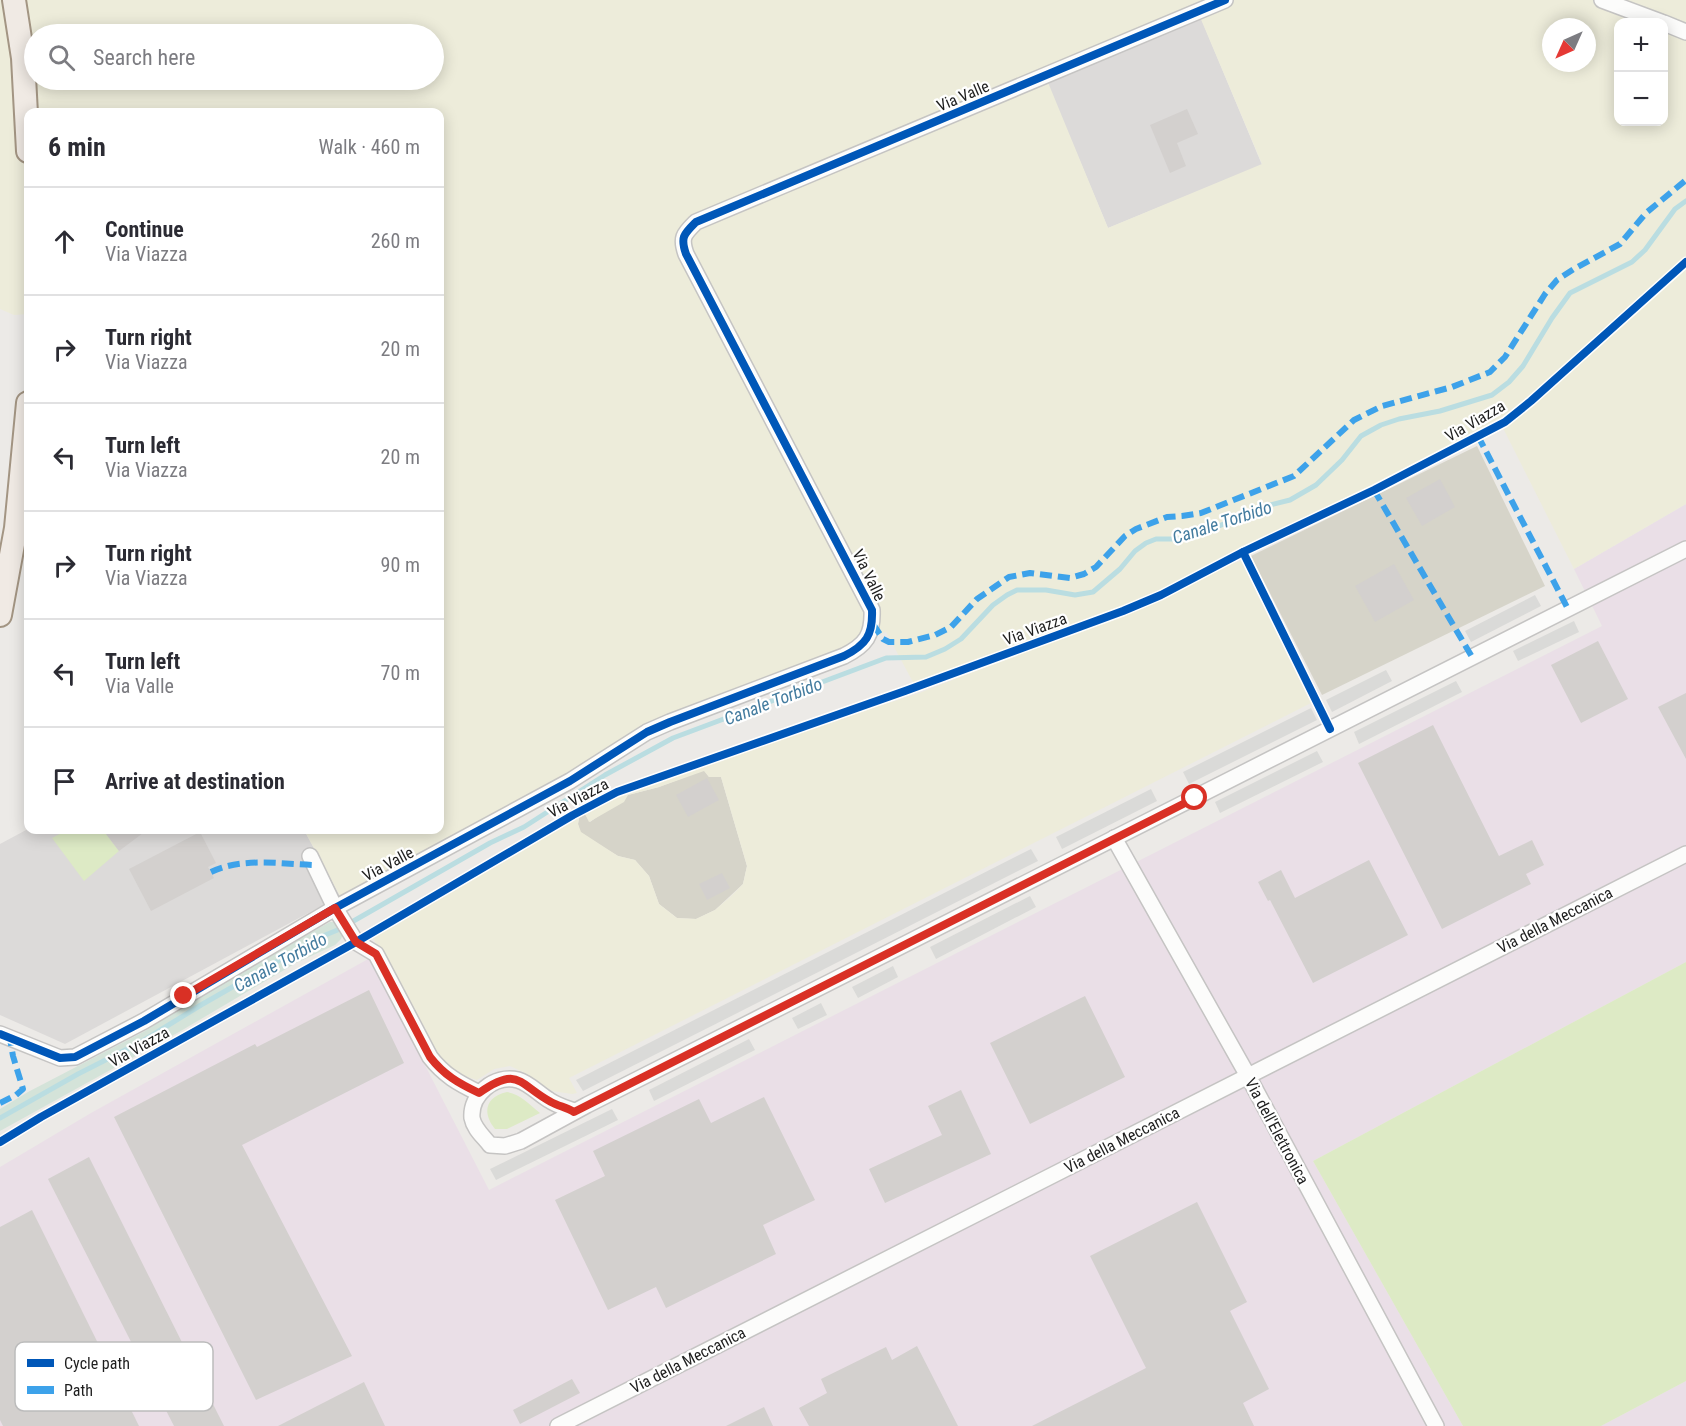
<!DOCTYPE html>
<html lang="en">
<head>
<meta charset="utf-8">
<style>
	:root { --surface:#fff; --page:#f2f2f3; --text:#2b2b33; --muted:#7c7c81; --line:#e1e1e2 }
	body { margin:0; font-family:"Roboto Condensed",sans-serif; background:var(--page); color:var(--text) }
	.controls { position:absolute; right:18px; top:18px; display:grid; overflow:hidden; border-radius:12px; box-shadow:0 3px 15px #0003 }
	.controls button { width:54px; height:54px; display:grid; place-items:center; padding:0; border:0; border-bottom:2px solid var(--line); background:var(--surface); color:var(--text); font:30px sans-serif }
	.compass { position:absolute; left:1542px; top:18px; width:54px; height:54px; border-radius:50%; background:var(--surface); box-shadow:0 3px 15px #0003; rotate:225deg }
	.stop { position:absolute; width:18px; height:18px; margin:-14px; border:4px solid #d93025; border-radius:50%; background:#fff }
	.stop.end { background:#d93025; border-color:#fff; box-shadow:0 2px 6px #0008 }
	.list { margin:0; padding:0; list-style:none }
	h2 { display:flex; justify-content:space-between; align-items:center; height:78px; margin:0; padding:0 24px; font-size:26px }
	h2 small { font-size:20px; font-weight:400; color:var(--muted) }
	.list li { display:grid; grid-template-columns:39px 1fr auto; gap:18px; align-items:center; box-sizing:border-box; height:108px; padding:0 24px; border-top:2px solid var(--line) }
	.list b { display:block; font-size:22px; white-space:nowrap }
	.list p { margin:0; font-size:20px; white-space:nowrap; color:var(--muted) }
	.list em { font-size:20px; font-style:normal; color:var(--muted) }
	.icon { flex:none; width:33px; height:33px; fill:none; stroke:currentColor; stroke-width:2; stroke-linecap:round; stroke-linejoin:round }
	.map { position:relative; flex:none; width:1686px; height:1426px; overflow:hidden }
	.search { position:absolute; background:var(--surface); box-shadow:0 3px 15px #0003; left:24px; top:24px; width:420px; height:66px; display:flex; align-items:center; gap:15px; box-sizing:border-box; padding:0 21px; border-radius:33px; color:var(--muted); font-size:22px }
	.panel { position:absolute; background:var(--surface); box-shadow:0 3px 15px #0003; left:24px; top:108px; width:420px; height:726px; border-radius:12px }
	.map>svg:first-child { display:block }
</style>
</head>
<body>
<div class="map">
<svg width="1686" height="1426" viewBox="0 0 1686 1426">
	<rect width="100%" height="100%" fill="#eceae7"/>
	<g fill="#dcdad9">
		<path d="M 1200,16 L 1262,165 L 1108,228 L 1046,80 Z"/>
		<path d="M 28,829 L 304,830 L 340,896 L 65,1044 L 0,1015 L 0,844 Z"/>
	</g>
	<g fill="#eadfe7">
		<path d="M 1686,504 L 1686,962 L 1313,1161 L 1463,1426 L 0,1426 L 0,1167 L 91,1113 L 370,958 L 489,1190 L 1602,626 L 1574,569 Z"/>
		<path d="M 1686,1381 L 1686,1426 L 1601,1426 Z"/>
	</g>
	<g fill="#dadad8">
		<path d="M 1535,595 L 1541,606 L 1471,642 L 1465,631 Z"/>
		<path d="M 1574,621 L 1579,632 L 1518,661 L 1513,651 Z"/>
		<path d="M 1386,670 L 1392,681 L 1332,712 L 1326,700 Z"/>
		<path d="M 1456,681 L 1462,692 L 1359,744 L 1354,732 Z"/>
		<path d="M 1311,708 L 1317,720 L 1189,784 L 1183,772 Z"/>
		<path d="M 1317,751 L 1323,762 L 1220,813 L 1215,802 Z"/>
		<path d="M 1151,789 L 1157,801 L 1062,849 L 1056,837 Z"/>
		<path d="M 1031,849 L 1038,861 L 583,1091 L 576,1080 Z"/>
		<path d="M 1030,896 L 1036,907 L 936,959 L 930,947 Z"/>
		<path d="M 893,966 L 898,977 L 858,998 L 852,987 Z"/>
		<path d="M 821,1003 L 827,1015 L 798,1029 L 792,1018 Z"/>
		<path d="M 749,1039 L 755,1050 L 654,1101 L 649,1090 Z"/>
		<path d="M 612,1109 L 618,1120 L 496,1180 L 490,1169 Z"/>
	</g>
	<g fill="#d6d4c9">
		<path d="M 1477,446 L 1545,586 L 1322,695 L 1251,556 Z"/>
		<path d="M 704,770 L 709,777 L 721,777 L 747,866 L 743,884 L 715,910 L 696,919 L 677,918 L 659,904 L 649,876 L 635,860 L 618,856 L 603,847 L 580,832 L 578,824 L 579,818 L 585,814 L 590,822 L 628,795 L 659,787 Z"/>
	</g>
	<g fill="#edecda" fill-rule="evenodd">
		<path d="M 0,0 L 1686,0 L 1686,504 L 1574,569 L 1503,428 L 1374,490 L 1123,607 L 1025,641 L 914,684 L 886,632 L 750,685 L 628,735 L 537,793 L 340,896 L 304,830 L 440,830 L 440,112 L 28,112 L 28,314 L 14,315 L 0,309 ZM 1200,17 L 1262,164 L 1108,228 L 1047,80 ZM 1618,22 L 1664,22 L 1664,122 L 1618,122 ZM 1551,27 L 1587,27 L 1587,63 L 1551,63 ZM 34,34 L 434,34 L 434,80 L 34,80 Z"/>
		<path d="M 1241,561 L 1311,703 L 569,1078 L 577,1093 L 572,1094 L 552,1091 L 523,1072 L 510,1066 L 494,1069 L 477,1080 L 455,1073 L 434,1054 L 373,938 L 579,818 L 578,824 L 581,832 L 618,856 L 635,860 L 649,876 L 659,904 L 677,918 L 696,919 L 715,910 L 730,897 L 743,884 L 747,866 L 721,777 L 709,777 L 704,771 L 659,787 L 628,795 L 624,802 L 589,822 L 585,814 L 623,794 L 825,723 L 917,694 L 1026,651 L 1114,618 L 1158,599 L 1219,568 Z"/>
	</g>
	<g fill="#ddeac5">
		<path d="M 67,830 L 88,830 L 90,832 L 93,830 L 103,830 L 119,851 L 84,881 L 52,838 Z"/>
		<path d="M 1686,962 L 1686,1381 L 1601,1426 L 1463,1426 L 1313,1161 Z"/>
		<path d="M 507,1092 C 520,1094 529,1104 540,1113 L 507,1129 L 495,1129 C 482,1113 485,1097 507,1092 Z"/>
	</g>
	<path fill="#d4e3d9" d="M 330,922 L 337,922 L 343,934 L 341,939 L 335,945 L 296,963 L 179,1032 L 0,1131 L 0,1109 L 28,1092 L 145,1031 L 227,978 Z"/>
	<g fill="none" stroke-linecap="round" stroke-linejoin="round">
		<g stroke="#badde1" stroke-width="5">
			<path d="M 350,923 L 490,843 L 524,827 L 605,775 L 673,738 L 886,658 L 926,657 L 945,649 L 961,639 L 993,605 L 1007,595 L 1017,590 L 1046,590 L 1075,595 L 1093,592 L 1120,569 L 1135,551 L 1146,543 L 1156,539 L 1182,539 L 1219,526 L 1262,507 L 1290,500 L 1316,485 L 1342,460 L 1361,436 L 1381,425 L 1399,419 L 1440,411 L 1492,395 L 1509,382 L 1523,366 L 1552,318 L 1570,293 L 1632,262 L 1645,250 L 1675,209 L 1686,201"/>
			<path d="M 0,1118 L 78,1074 L 141,1042 L 201,1005 L 318,938 L 340,929"/>
		</g>
	</g>
	<g fill="#d3d0ce">
		<path d="M 1187,109 L 1198,134 L 1177,143 L 1186,166 L 1170,173 L 1150,125 Z"/>
		<path d="M 1440,479 L 1455,507 L 1422,526 L 1406,498 Z"/>
		<path d="M 1394,564 L 1414,600 L 1375,622 L 1355,586 Z"/>
		<path d="M 1598,641 L 1628,699 L 1581,723 L 1551,665 Z"/>
		<path d="M 1686,693 L 1686,759 L 1658,707 Z"/>
		<path d="M 1433,725 L 1499,856 L 1532,840 L 1544,865 L 1526,874 L 1531,884 L 1442,929 L 1358,763 Z"/>
		<path d="M 707,778 L 719,800 L 688,817 L 676,795 Z"/>
		<path d="M 103,830 L 147,830 L 119,851 Z"/>
		<path d="M 200,832 L 216,863 L 208,867 L 214,878 L 151,911 L 129,869 Z"/>
		<path d="M 1369,860 L 1408,935 L 1313,983 L 1270,900 L 1268,901 L 1258,882 L 1281,870 L 1295,898 Z"/>
		<path d="M 722,873 L 730,888 L 707,900 L 699,884 Z"/>
		<path d="M 369,990 L 404,1063 L 242,1145 L 352,1356 L 256,1400 L 114,1117 L 255,1044 L 257,1047 Z"/>
		<path d="M 1085,996 L 1125,1077 L 1030,1124 L 990,1043 Z"/>
		<path d="M 961,1090 L 991,1154 L 885,1203 L 869,1169 L 942,1135 L 928,1106 Z"/>
		<path d="M 764,1097 L 815,1200 L 763,1225 L 776,1254 L 666,1308 L 656,1287 L 608,1310 L 555,1200 L 605,1176 L 593,1151 L 699,1099 L 711,1123 Z"/>
		<path d="M 89,1157 L 224,1426 L 174,1426 L 48,1179 Z"/>
		<path d="M 1197,1202 L 1247,1302 L 1230,1311 L 1269,1389 L 1243,1403 L 1254,1426 L 1032,1426 L 1146,1368 L 1090,1256 Z"/>
		<path d="M 32,1210 L 139,1426 L 3,1426 L 0,1420 L 0,1227 Z"/>
		<path d="M 917,1346 L 958,1426 L 809,1426 L 799,1408 L 827,1393 L 821,1379 L 886,1347 L 892,1360 Z"/>
		<path d="M 572,1379 L 580,1393 L 520,1424 L 513,1410 Z"/>
		<path d="M 364,1382 L 385,1426 L 278,1426 Z"/>
		<path d="M 764,1407 L 773,1426 L 726,1426 Z"/>
	</g>
	<g fill="none" stroke-linecap="round" stroke-linejoin="round">
		<defs>
			<g id="minor">
				<path d="M 1602,0 L 1661,22"/>
				<path d="M 1664,23 L 1686,32"/>
				<path d="M 1114,838 L 1248,1076 L 1436,1426"/>
				<path d="M 310,856 L 335,908 L 356,942 L 376,954 L 430,1057 C 444,1075 458,1083 479,1093"/>
				<path d="M 0,1034 L 60,1058 L 75,1057 L 144,1021 L 335,908 L 570,781 L 647,732 L 670,722 L 844,656 C 866,645 873,635 872,610 L 686,254 C 680,237 684,234 696,222 L 1225,0"/>
				<path d="M 574,1111 C 566,1108 556,1105 549,1100 C 539,1094 529,1083 518,1080 C 494,1074 470,1095 472,1118 C 474,1129 484,1137 490,1145 L 505,1146 L 521,1141 L 587,1105 L 1686,549"/>
				<path d="M 558,1426 L 1686,854"/>
			</g>
			<g id="primary">
				<path d="M 14,0 L 23,58 L 28,151"/>
				<path d="M 0,615 L 16,528 L 28,403"/>
			</g>
		</defs>
		<use href="#minor" stroke="#c5c4c3" stroke-width="18"/>
		<use href="#primary" stroke="#a39583" stroke-width="26"/>
		<use href="#minor" stroke="#fcfcfb" stroke-width="15"/>
		<use href="#primary" stroke="#f0eae4" stroke-width="22"/>
		<g stroke="#3da2ea" stroke-width="6" stroke-dasharray="12 6" stroke-linecap="butt">
			<path d="M 1478,436 L 1568,609"/>
			<path d="M 1374,490 L 1472,657"/>
			<path d="M 873,624 L 883,639 L 889,642 L 908,642 L 935,635 L 951,627 L 977,599 L 1009,577 L 1030,573 L 1070,578 L 1084,574 L 1096,567 L 1125,536 L 1136,529 L 1167,517 L 1182,516 L 1201,513 L 1294,476 L 1354,420 L 1382,406 L 1452,387 L 1490,372 L 1505,357 L 1545,294 L 1557,280 L 1574,269 L 1620,244 L 1646,213 L 1686,180"/>
			<path d="M 211,872 C 242,857 281,864 315,865"/>
			<path d="M 0,1103 L 16,1095 L 23,1089 L 13,1056 L 10,1039"/>
		</g>
		<defs>
			<g id="cycleway">
				<path d="M 1243,552 L 1330,729"/>
				<path d="M 0,1034 L 60,1058 L 75,1057 L 144,1021 L 335,908 L 570,781 L 647,732 L 670,722 L 844,656 C 866,645 873,635 872,610 L 686,254 C 680,237 684,234 696,222 L 1225,0"/>
				<path d="M 0,1142 L 41,1117 L 356,942 L 573,815 L 617,792 L 905,691 L 1123,611 L 1161,595 L 1243,552 L 1374,490 L 1505,422 L 1531,401 L 1686,262"/>
			</g>
		</defs>
		<use href="#cycleway" stroke="#fff" stroke-width="11"/>
		<use href="#cycleway" stroke="#0057b8" stroke-width="8"/>
	</g>
	<g fill="none" stroke-linecap="round" stroke-linejoin="round">
		<path stroke="#d93025" stroke-width="8" d="M 184,996 L 335,908 L 356,942 L 376,954 L 430,1057 C 444,1075 458,1083 479,1093 C 519,1065 518,1084 551,1102 C 559,1106 567,1108 574,1112 L 1195,798"/>
	</g>
	<g text-anchor="middle" dominant-baseline="central" stroke-width="4.5" stroke-linejoin="round" paint-order="stroke">
		<g font-size="16" fill="#1e1e1e" stroke="#fff">
			<text transform="translate(963 96) rotate(-23)">Via Valle</text>
			<text transform="translate(1475 421) rotate(-30)">Via Viazza</text>
			<text transform="translate(869 575) rotate(64)">Via Valle</text>
			<text transform="translate(1035 629) rotate(-20)">Via Viazza</text>
			<text transform="translate(578 798) rotate(-28)">Via Viazza</text>
			<text transform="translate(388 864) rotate(-28)">Via Valle</text>
			<text transform="translate(1555 920) rotate(-27)">Via della Meccanica</text>
			<text transform="translate(139 1047) rotate(-29)">Via Viazza</text>
			<text transform="translate(1277 1131) rotate(62)">Via dell'Elettronica</text>
			<text transform="translate(1122 1140) rotate(-27)">Via della Meccanica</text>
			<text transform="translate(688 1360) rotate(-27)">Via della Meccanica</text>
		</g>
		<g font-size="18" font-style="italic" fill="#447c9f" stroke="#fff">
			<text transform="translate(1222 522) rotate(-18)">Canale Torbido</text>
			<text transform="translate(773 701) rotate(-21)">Canale Torbido</text>
			<text transform="translate(280 962) rotate(-29)">Canale Torbido</text>
		</g>
	</g>
	<rect x="15" y="1342" width="198" height="69" rx="9" fill="#fff" stroke="#bcbcbc" stroke-width="1.5"/>
	<rect x="27" y="1359" width="27" height="8" fill="#0057b8"/>
	<rect x="27" y="1386" width="27" height="8" fill="#3da2ea"/>
	<g font-size="16" fill="#1e1e1e">
		<text x="64" y="1369">Cycle path</text>
		<text x="64" y="1396">Path</text>
	</g>
</svg>
<div class="controls">
<button>+</button>
<button>−</button>
</div>
<svg class="compass" viewBox="-18 -18 36 36"><path d="M0-13l5 13h-10z" fill="#e53935"/><path d="M0 13l5-13h-10z" fill="#7c7c81"/></svg>
<div class="stop" style="left:1195px;top:798px"></div>
<div class="stop end" style="left:184px;top:996px"></div>
<div class="search"><svg class="icon" aria-label="search" viewBox="0 0 24 24"><circle cx="10" cy="10" r="6"/><path d="M15 15l6 6"/></svg>Search here</div>
<section class="panel">
<h2>6 min<small>Walk · 460 m</small></h2>
<ul class="list">
<li><svg class="icon" aria-label="ahead" viewBox="0 0 24 24"><path d="M12 20V5M6 11l6-6 6 6"/></svg><div><b>Continue</b><p>Via Viazza</p></div><em>260 m</em></li>
<li><svg class="icon" aria-label="right" viewBox="0 0 24 24"><path d="M7 20v-9h11M14 6l5 5-5 5"/></svg><div><b>Turn right</b><p>Via Viazza</p></div><em>20 m</em></li>
<li><svg class="icon" aria-label="left" viewBox="0 0 24 24"><path d="M17 20v-9H6M10 6l-5 5 5 5"/></svg><div><b>Turn left</b><p>Via Viazza</p></div><em>20 m</em></li>
<li><svg class="icon" aria-label="right" viewBox="0 0 24 24"><path d="M7 20v-9h11M14 6l5 5-5 5"/></svg><div><b>Turn right</b><p>Via Viazza</p></div><em>90 m</em></li>
<li><svg class="icon" aria-label="left" viewBox="0 0 24 24"><path d="M17 20v-9H6M10 6l-5 5 5 5"/></svg><div><b>Turn left</b><p>Via Valle</p></div><em>70 m</em></li>
<li><svg class="icon" aria-label="arrive" viewBox="0 0 24 24"><path d="M6 21V4h12l-3 4 3 4H6"/></svg><div><b>Arrive at destination</b></div></li>
</ul>
</section>
</div>
</body>
</html>
